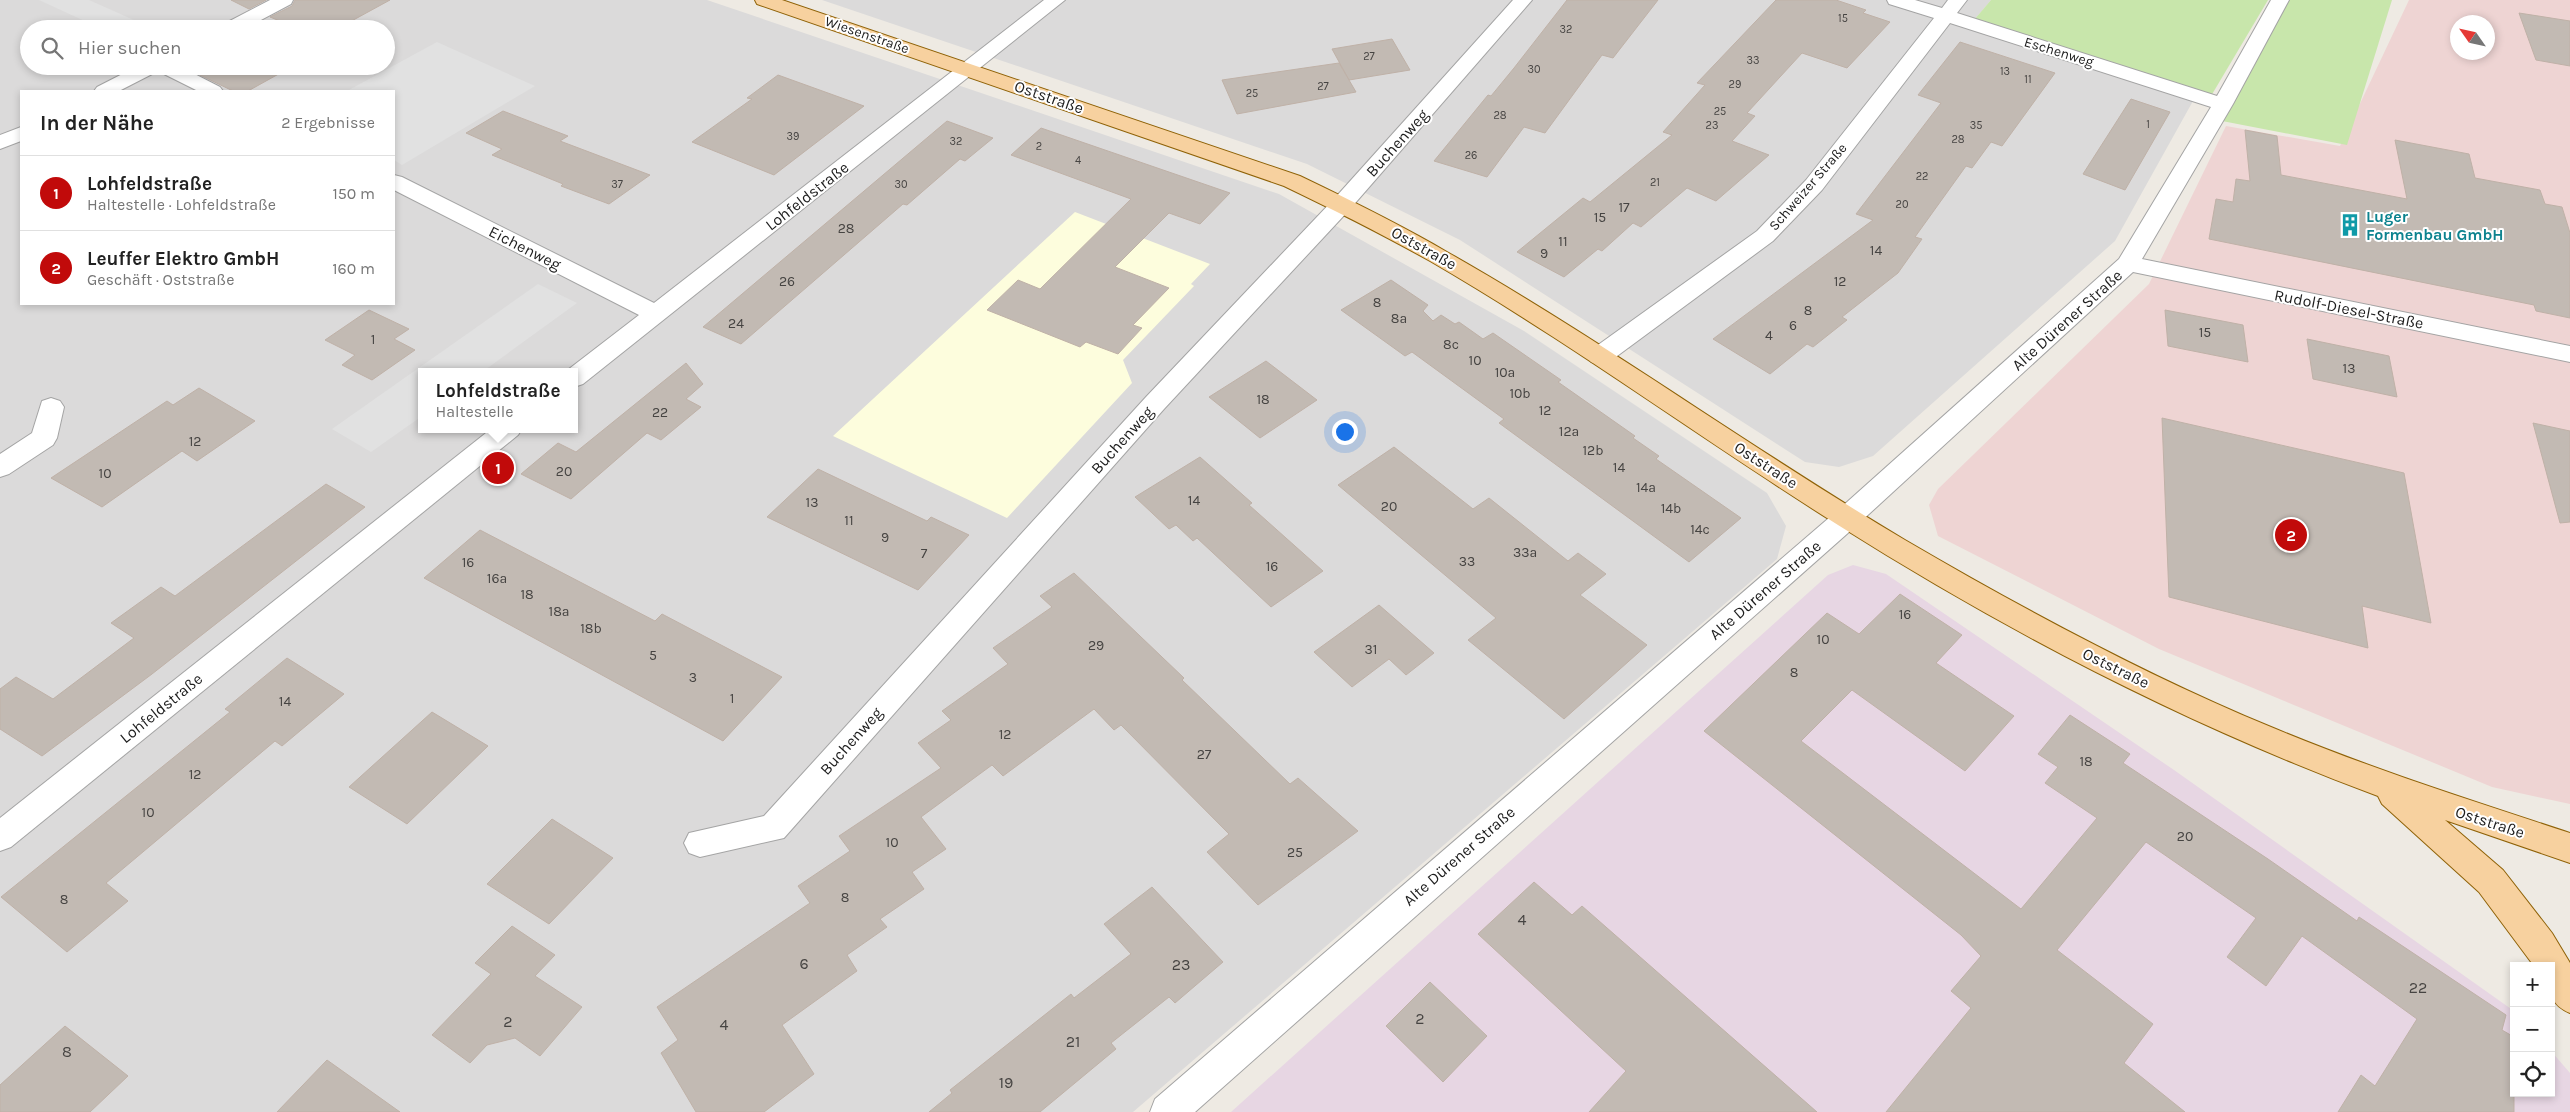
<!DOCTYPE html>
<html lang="de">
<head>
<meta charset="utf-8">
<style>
	:root { --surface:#fff; --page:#f2f2f2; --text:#222; --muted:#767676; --line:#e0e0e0; --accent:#c10a0a }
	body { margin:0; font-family:Karla,sans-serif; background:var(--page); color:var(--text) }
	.controls { position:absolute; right:15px; bottom:15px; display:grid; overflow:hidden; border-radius:0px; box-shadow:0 2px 8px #0003 }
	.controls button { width:45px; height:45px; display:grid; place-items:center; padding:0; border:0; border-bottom:1px solid var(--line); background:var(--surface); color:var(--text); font:25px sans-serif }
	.compass { position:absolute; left:2450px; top:15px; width:45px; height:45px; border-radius:50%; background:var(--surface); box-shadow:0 2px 8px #0003; rotate:304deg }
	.you { position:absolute; left:1344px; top:431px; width:18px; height:18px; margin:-12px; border:4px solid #fff; border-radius:50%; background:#1a73e8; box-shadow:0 0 0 8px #1a73e833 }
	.badge { display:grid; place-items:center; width:32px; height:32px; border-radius:50%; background:var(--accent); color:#fff; font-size:16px; font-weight:700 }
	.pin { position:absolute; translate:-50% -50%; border:2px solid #fff; box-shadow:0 1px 5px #0006 }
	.popup { position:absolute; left:418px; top:368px; width:160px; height:65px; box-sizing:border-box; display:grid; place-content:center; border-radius:0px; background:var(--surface); filter:drop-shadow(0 1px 4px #0005); font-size:16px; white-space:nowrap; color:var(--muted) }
	.popup b { font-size:19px; color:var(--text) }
	.popup::after { content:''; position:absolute; left:50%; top:100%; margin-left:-10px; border:10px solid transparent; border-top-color:var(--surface) }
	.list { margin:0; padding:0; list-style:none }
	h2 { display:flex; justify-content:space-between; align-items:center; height:65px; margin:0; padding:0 20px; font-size:21px }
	h2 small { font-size:16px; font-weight:400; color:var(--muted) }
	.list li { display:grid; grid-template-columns:32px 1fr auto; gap:15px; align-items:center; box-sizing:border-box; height:75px; padding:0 20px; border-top:1px solid var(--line) }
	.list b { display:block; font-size:19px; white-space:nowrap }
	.list p { margin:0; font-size:16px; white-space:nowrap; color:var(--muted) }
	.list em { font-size:16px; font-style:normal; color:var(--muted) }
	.icon { flex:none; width:28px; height:28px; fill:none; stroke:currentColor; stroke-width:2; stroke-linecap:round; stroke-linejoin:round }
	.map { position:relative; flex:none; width:2570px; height:1112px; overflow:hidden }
	.search { position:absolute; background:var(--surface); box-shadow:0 2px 8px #0003; left:20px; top:20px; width:375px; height:55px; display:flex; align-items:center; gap:12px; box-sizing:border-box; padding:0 18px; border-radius:28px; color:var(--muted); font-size:19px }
	.panel { position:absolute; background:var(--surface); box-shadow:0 2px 8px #0003; left:20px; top:90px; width:375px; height:215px; border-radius:0px }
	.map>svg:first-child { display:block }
</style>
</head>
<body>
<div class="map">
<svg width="2570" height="1112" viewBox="0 0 2570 1112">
	<rect width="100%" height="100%" fill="#eeeae3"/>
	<g fill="#dbdada" fill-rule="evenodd">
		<path d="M 0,0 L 707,0 L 1279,194 L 1524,331 L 1767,493 L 1786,526 L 1777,559 L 1133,1112 L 0,1112 ZM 29,29 L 386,29 L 386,66 L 29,66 ZM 21,91 L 394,91 L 394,304 L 21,304 ZM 422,372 L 574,372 L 574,429 L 422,429 Z"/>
		<path d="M 822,0 L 1991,0 L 1975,19 L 2198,92 L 2115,241 L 1873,456 L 1839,467 L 1805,462 L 1460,240 L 1307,164 Z"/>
	</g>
	<path fill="#eed4d3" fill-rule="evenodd" d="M 2409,0 L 2570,0 L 2570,804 L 2492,787 L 2159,649 L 1938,536 L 1929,505 L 1938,489 L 2149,284 L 2226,126 L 2340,146 ZM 2458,22 L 2488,22 L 2488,52 L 2458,52 Z"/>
	<path fill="#e7d6e3" d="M 1853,565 L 1886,574 L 2174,770 L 2514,1011 L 2514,1093 L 2551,1093 L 2551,1051 L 2570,1073 L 2570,1112 L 1231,1112 L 1828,575 Z"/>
	<path fill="#fdfddd" d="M 1075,212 L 1210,264 L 1191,284 L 1194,286 L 1123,360 L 1132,383 L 1007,518 L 833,436 Z"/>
	<g fill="#c8e6ab">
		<path d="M 1991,0 L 2268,0 L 2211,96 L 1974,20 Z"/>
		<path d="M 2287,0 L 2392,0 L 2347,145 L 2222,121 Z"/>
	</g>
	<g fill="#e1e1e1">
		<path d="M 39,0 L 89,0 L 136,21 L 119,29 L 102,29 Z"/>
		<path d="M 437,42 L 535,86 L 402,165 L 394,160 L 394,91 L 347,91 Z"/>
		<path d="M 538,284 L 577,303 L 482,372 L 422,372 L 422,416 L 371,452 L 332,429 Z"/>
	</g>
	<g fill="#c2bab3" stroke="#bfb1a7">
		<path d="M 231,0 L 266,0 L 249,9 Z"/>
		<path d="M 295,0 L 390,0 L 346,24 L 358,29 L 286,29 L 292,26 L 270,17 L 292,6 Z"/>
		<path d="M 1567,0 L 1658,0 L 1613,58 L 1602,55 L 1545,133 L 1524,127 L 1487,177 L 1434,161 L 1488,95 L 1491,96 L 1514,68 Z"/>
		<path d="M 1776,0 L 1836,0 L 1866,10 L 1863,13 L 1890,22 L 1847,68 L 1802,53 L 1747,113 L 1755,116 L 1732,141 L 1769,155 L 1716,201 L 1687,188 L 1641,227 L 1633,223 L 1602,251 L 1598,249 L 1564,277 L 1517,252 L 1583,198 L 1590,202 L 1672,135 L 1663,132 L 1705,85 L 1697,83 Z"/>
		<path d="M 2519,13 L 2570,21 L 2570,66 L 2536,60 Z"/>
		<path d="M 1392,39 L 1410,70 L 1349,80 L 1332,49 Z"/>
		<path d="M 1960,42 L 2055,73 L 2002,146 L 1991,142 L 1972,168 L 1966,166 L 1915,237 L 1922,239 L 1898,273 L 1842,317 L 1847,320 L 1813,347 L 1807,344 L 1770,374 L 1713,339 L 1873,220 L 1856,214 L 1941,103 L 1918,95 Z"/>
		<path d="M 1339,63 L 1356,92 L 1237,114 L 1222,80 Z"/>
		<path d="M 216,66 L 293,66 L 248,91 L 233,91 L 200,75 Z"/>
		<path d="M 778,75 L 864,106 L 774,175 L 692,142 L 752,99 L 747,98 Z"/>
		<path d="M 2131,99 L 2170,112 L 2125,190 L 2083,174 Z"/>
		<path d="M 503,111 L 568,136 L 560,141 L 650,175 L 609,204 L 561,186 L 563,184 L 492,155 L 502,149 L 466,133 Z"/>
		<path d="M 947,121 L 993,138 L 965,161 L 960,159 L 907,205 L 903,204 L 741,344 L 703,327 Z"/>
		<path d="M 1041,128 L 1230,193 L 1200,224 L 1169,213 L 1115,267 L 1169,288 L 1133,325 L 1142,328 L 1118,354 L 1086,342 L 1080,347 L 987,310 L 1018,280 L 1040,289 L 1131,199 L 1011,155 Z"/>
		<path d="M 2245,130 L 2277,136 L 2281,175 L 2407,199 L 2395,140 L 2469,154 L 2475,178 L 2540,190 L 2545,204 L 2562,207 L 2570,233 L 2570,318 L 2536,311 L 2534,305 L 2209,239 L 2216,199 L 2233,202 L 2236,179 L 2250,181 Z"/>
		<path d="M 1391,280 L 1428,305 L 1423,311 L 1433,321 L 1441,315 L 1455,324 L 1459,322 L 1483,339 L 1493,333 L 1561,380 L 1558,382 L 1635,436 L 1633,438 L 1659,456 L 1656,459 L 1741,518 L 1689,562 L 1499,423 L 1504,419 L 1412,352 L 1405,356 L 1341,310 Z"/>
		<path d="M 369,310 L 409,329 L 394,339 L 415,350 L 372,380 L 342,365 L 355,355 L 325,340 Z"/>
		<path d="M 2165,310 L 2243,325 L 2248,362 L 2168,346 Z"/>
		<path d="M 2307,339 L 2389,356 L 2397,397 L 2313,379 Z"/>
		<path d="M 1266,361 L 1317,400 L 1260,438 L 1209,397 Z"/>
		<path d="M 686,363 L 703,384 L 686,399 L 701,407 L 661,440 L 647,433 L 571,499 L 521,474 L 558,443 L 576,452 Z"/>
		<path d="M 199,388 L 255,421 L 197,461 L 182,451 L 102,507 L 51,478 L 167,401 L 173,405 Z"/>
		<path d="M 2162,418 L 2404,473 L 2431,623 L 2362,606 L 2368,648 L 2169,597 Z"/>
		<path d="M 2533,423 L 2570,431 L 2570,522 L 2560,523 Z"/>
		<path d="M 1394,447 L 1473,509 L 1489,498 L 1568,561 L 1578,553 L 1606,574 L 1580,595 L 1647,645 L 1564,719 L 1468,640 L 1496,618 L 1338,485 Z"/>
		<path d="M 1200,457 L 1252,503 L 1249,505 L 1323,571 L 1271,607 L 1197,538 L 1193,541 L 1176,525 L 1169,529 L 1135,497 Z"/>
		<path d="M 818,469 L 927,521 L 931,517 L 969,535 L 918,590 L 767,517 Z"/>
		<path d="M 326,484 L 365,507 L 152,674 L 42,756 L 0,729 L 0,689 L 16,677 L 53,699 L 134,638 L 111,623 L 161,587 L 175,596 Z"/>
		<path d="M 480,530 L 655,621 L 662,614 L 782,677 L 723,741 L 424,578 Z"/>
		<path d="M 1074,573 L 1184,678 L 1182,680 L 1290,784 L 1298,778 L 1358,831 L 1258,905 L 1207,852 L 1229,834 L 1121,725 L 1114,730 L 1094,709 L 1003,776 L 992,765 L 921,817 L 946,849 L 912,872 L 924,889 L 880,919 L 887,927 L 847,955 L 857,971 L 782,1025 L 814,1074 L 764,1112 L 696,1112 L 661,1053 L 678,1040 L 657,1007 L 810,903 L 798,886 L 850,851 L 839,836 L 941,768 L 918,743 L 951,720 L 942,711 L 1008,664 L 993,648 L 1052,607 L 1040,596 Z"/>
		<path d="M 1900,594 L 1962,635 L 1936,663 L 2014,716 L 1965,771 L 1852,690 L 1801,741 L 2021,909 L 2097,818 L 2045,783 L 2058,767 L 2038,754 L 2070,715 L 2130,754 L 2123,763 L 2268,859 L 2357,921 L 2359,917 L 2506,1015 L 2502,1030 L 2514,1037 L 2514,1112 L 2338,1112 L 2361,1075 L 2375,1086 L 2417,1019 L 2302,936 L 2266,986 L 2227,957 L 2256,918 L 2146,842 L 2057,950 L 2153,1024 L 2124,1063 L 2185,1112 L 1886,1112 L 1971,1008 L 1951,991 L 1981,956 L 1961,935 L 1704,731 L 1827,613 L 1859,634 Z"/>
		<path d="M 1379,605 L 1434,653 L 1406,675 L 1389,659 L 1352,687 L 1314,652 Z"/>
		<path d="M 287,658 L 344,694 L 282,746 L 275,741 L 106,883 L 128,901 L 67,952 L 1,897 L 230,712 L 225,709 Z"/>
		<path d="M 432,712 L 488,746 L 407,824 L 349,787 Z"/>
		<path d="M 552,819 L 613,858 L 549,924 L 487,884 Z"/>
		<path d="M 1534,882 L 1572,915 L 1582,906 L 1817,1112 L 1589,1112 L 1626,1071 L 1478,934 Z"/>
		<path d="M 1152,887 L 1223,962 L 1175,1003 L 1169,997 L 1111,1043 L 1116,1049 L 1040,1112 L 929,1112 L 952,1093 L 950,1090 L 1071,994 L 1074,998 L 1131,954 L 1104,924 Z"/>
		<path d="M 512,926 L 555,955 L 535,976 L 582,1007 L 540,1056 L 515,1038 L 487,1045 L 470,1063 L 432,1035 L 491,974 L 475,963 Z"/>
		<path d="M 1430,982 L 1487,1036 L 1443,1082 L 1386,1026 Z"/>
		<path d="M 65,1026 L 128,1076 L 90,1112 L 0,1112 L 0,1085 Z"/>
		<path d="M 327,1060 L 400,1112 L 277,1112 Z"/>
	</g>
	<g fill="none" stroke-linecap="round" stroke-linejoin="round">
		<defs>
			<g id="minor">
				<path d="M 270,0 L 293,0 L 291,4 L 244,29 L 220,29 L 222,25 Z"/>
				<path d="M 1044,0 L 1065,0 L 583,384 L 574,387 L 574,372 L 565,372 L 639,315 L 394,190 L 394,175 L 402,177 L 654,303 Z"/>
				<path d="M 1513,0 L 1532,0 L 1350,209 L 1164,409 L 784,838 L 700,857 L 689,853 L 684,843 L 689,833 L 764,816 L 1146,397 L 1334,199 Z"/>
				<path d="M 1887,0 L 1915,0 L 1942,8 L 1948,0 L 1967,0 L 1957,13 L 2217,96 L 2271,0 L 2289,0 L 2233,104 L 2142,259 L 2570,346 L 2570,362 L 2133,272 L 1857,525 L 1195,1112 L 1150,1112 L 1155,1099 L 1837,511 L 2119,259 L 2211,107 L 1950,23 L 1822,190 L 1773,241 L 1609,362 L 1600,364 L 1591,362 L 1588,356 L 1591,350 L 1757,231 L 1806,180 L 1934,18 L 1889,4 Z"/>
				<path d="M 138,66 L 179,66 L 220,87 L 223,91 L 198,91 L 158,71 L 119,91 L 94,91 L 97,87 Z"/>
				<path d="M 21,127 L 21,141 L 0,149 L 0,135 Z"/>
				<path d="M 51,398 L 60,401 L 64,407 L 57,438 L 53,445 L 9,474 L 0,477 L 0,454 L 32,433 L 42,401 Z"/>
				<path d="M 491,429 L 522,429 L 518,435 L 11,847 L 0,851 L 0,818 Z"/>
			</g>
			<path id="major" d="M 755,0 L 782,0 L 1300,176 C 1350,200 1399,224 1447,252 C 1604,341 1750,448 1905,540 C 2023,609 2145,675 2271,727 C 2369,768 2470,800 2570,833 L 2570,863 L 2445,820 L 2503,870 L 2552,933 L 2570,963 L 2570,1013 C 2546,1003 2551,988 2551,966 L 2534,966 L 2479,892 L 2382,804 L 2378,796 C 2189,726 2009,633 1838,525 C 1701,439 1570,342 1430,261 C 1382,234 1334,210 1284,186 L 757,4 Z"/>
		</defs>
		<use href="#minor" stroke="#a4a4a4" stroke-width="2"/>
		<use href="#major" stroke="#8f6207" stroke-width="2"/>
		<use href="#minor" fill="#fff" fill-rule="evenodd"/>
		<use href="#major" fill="#f7d19f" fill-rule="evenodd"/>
	</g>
	<defs>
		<symbol id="building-bare" viewBox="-9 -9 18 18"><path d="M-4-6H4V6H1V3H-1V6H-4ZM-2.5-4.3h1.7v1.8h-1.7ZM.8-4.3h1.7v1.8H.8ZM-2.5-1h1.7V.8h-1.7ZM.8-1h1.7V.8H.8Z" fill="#0f9aa8" stroke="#fff" stroke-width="2.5" paint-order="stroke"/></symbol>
	</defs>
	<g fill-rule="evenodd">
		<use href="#building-bare" x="2334" y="209" width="32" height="32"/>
	</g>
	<g text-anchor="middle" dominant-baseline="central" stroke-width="4" stroke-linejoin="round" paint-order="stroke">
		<g font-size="11" fill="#464442">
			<text x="1843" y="18">15</text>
			<text x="1566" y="29">32</text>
			<text x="1369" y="56">27</text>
			<text x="1753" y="60">33</text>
			<text x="1534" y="69">30</text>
			<text x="2005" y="71">13</text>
			<text x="2028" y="79">11</text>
			<text x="1735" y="84">29</text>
			<text x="1323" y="86">27</text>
			<text x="1252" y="93">25</text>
			<text x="1720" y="111">25</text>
			<text x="1500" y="115">28</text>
			<text x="2148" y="124">1</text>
			<text x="1712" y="125">23</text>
			<text x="1976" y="125">35</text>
			<text x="793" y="136">39</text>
			<text x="1958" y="139">28</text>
			<text x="956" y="141">32</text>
			<text x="1039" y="146">2</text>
			<text x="1471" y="155">26</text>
			<text x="1078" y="160">4</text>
			<text x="1922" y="176">22</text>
			<text x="1655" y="182">21</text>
			<text x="617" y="184">37</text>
			<text x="901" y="184">30</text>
			<text x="1902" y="204">20</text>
		</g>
		<g font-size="14" fill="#1d1d1d" stroke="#fff">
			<text transform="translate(867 35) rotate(19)">Wiesenstraße</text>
			<text transform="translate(2059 52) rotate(17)">Eschenweg</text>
			<text transform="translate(1808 187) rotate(-49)">Schweizer Straße</text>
		</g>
		<g font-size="14" fill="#464442">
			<text x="1624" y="207">17</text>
			<text x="1600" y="217">15</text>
			<text x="846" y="228">28</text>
			<text x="1563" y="241">11</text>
			<text x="1876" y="250">14</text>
			<text x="1544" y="253">9</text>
			<text x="787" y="281">26</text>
			<text x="1840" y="281">12</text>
			<text x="1377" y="302">8</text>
			<text x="1808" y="310">8</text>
			<text x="1399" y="318">8a</text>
			<text x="736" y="323">24</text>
			<text x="1793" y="325">6</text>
			<text x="2205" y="332">15</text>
			<text x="1769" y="335">4</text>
			<text x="373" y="339">1</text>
			<text x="1451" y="344">8c</text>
			<text x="1475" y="360">10</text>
			<text x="2349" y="368">13</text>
			<text x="1505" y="372">10a</text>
			<text x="1520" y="393">10b</text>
			<text x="1263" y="399">18</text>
			<text x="1545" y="410">12</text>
			<text x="660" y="412">22</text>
			<text x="1569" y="431">12a</text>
			<text x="195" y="441">12</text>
			<text x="1593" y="450">12b</text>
			<text x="1619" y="467">14</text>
			<text x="564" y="471">20</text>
			<text x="105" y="473">10</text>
			<text x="1646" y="487">14a</text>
			<text x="1194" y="500">14</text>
			<text x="812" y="502">13</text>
			<text x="1389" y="506">20</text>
			<text x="1671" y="508">14b</text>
			<text x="849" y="520">11</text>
			<text x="1700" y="529">14c</text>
			<text x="885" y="537">9</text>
			<text x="1525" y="552">33a</text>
			<text x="924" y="553">7</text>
			<text x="1467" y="561">33</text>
			<text x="468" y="562">16</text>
			<text x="1272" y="566">16</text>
			<text x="497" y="578">16a</text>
			<text x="527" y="594">18</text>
			<text x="559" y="611">18a</text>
			<text x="1905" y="614">16</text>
			<text x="591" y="628">18b</text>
			<text x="1823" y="639">10</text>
			<text x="1096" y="645">29</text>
			<text x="1371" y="649">31</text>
			<text x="653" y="655">5</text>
			<text x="1794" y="672">8</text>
			<text x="693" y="677">3</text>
			<text x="732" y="698">1</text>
			<text x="285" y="701">14</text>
			<text x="1005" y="734">12</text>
			<text x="1204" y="754">27</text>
			<text x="2086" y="761">18</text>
			<text x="195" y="774">12</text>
			<text x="148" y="812">10</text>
			<text x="2185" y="836">20</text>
			<text x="892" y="842">10</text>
			<text x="1295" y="852">25</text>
			<text x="845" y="897">8</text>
			<text x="64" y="899">8</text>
		</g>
		<g font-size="16" fill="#1d1d1d" stroke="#fff">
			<text transform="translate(1049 97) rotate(19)">Oststraße</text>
			<text transform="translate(1397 143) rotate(-48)">Buchenweg</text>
			<text transform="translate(807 196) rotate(-38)">Lohfeldstraße</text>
			<text transform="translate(525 248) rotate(27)">Eichenweg</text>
			<text transform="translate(1424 248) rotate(29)">Oststraße</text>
			<text transform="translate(2349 309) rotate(11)">Rudolf-Diesel-Straße</text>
			<text transform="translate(2067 320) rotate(-42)">Alte Dürener Straße</text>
			<text transform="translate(1122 440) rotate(-48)">Buchenweg</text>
			<text transform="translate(1766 465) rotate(33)">Oststraße</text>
			<text transform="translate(1765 590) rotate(-41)">Alte Dürener Straße</text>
			<text transform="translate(2116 668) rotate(26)">Oststraße</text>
			<text transform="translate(161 708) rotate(-39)">Lohfeldstraße</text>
			<text transform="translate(851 741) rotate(-48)">Buchenweg</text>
			<text transform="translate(2490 822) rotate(18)">Oststraße</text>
			<text transform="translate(1459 856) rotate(-41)">Alte Dürener Straße</text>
		</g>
		<g font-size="16" font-weight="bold" fill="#0d838f" stroke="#fff" text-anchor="start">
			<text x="2366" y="216">Luger<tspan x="2366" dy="18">Formenbau GmbH</tspan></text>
		</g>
		<g font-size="16" fill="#464442">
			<text x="1522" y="919">4</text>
			<text x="804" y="963">6</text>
			<text x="1181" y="964">23</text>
			<text x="2418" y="987">22</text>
			<text x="1420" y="1018">2</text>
			<text x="508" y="1021">2</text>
			<text x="724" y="1024">4</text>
			<text x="1073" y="1041">21</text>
			<text x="67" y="1051">8</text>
			<text x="1006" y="1082">19</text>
		</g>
	</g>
</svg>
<div class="controls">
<button>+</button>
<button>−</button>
<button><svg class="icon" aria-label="locate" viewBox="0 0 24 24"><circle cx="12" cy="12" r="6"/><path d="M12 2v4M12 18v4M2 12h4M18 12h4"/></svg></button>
</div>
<svg class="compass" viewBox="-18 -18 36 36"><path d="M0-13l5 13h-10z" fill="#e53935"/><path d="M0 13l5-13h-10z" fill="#767676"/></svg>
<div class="you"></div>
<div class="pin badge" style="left:498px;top:468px">1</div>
<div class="popup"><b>Lohfeldstraße</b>Haltestelle</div>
<div class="pin badge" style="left:2291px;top:535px">2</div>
<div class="search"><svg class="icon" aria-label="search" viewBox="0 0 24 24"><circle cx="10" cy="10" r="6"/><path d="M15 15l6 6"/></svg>Hier suchen</div>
<section class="panel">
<h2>In der Nähe<small>2 Ergebnisse</small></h2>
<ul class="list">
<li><span class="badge">1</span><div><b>Lohfeldstraße</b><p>Haltestelle · Lohfeldstraße</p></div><em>150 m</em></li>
<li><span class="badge">2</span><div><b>Leuffer Elektro GmbH</b><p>Geschäft · Oststraße</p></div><em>160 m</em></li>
</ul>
</section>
</div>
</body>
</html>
